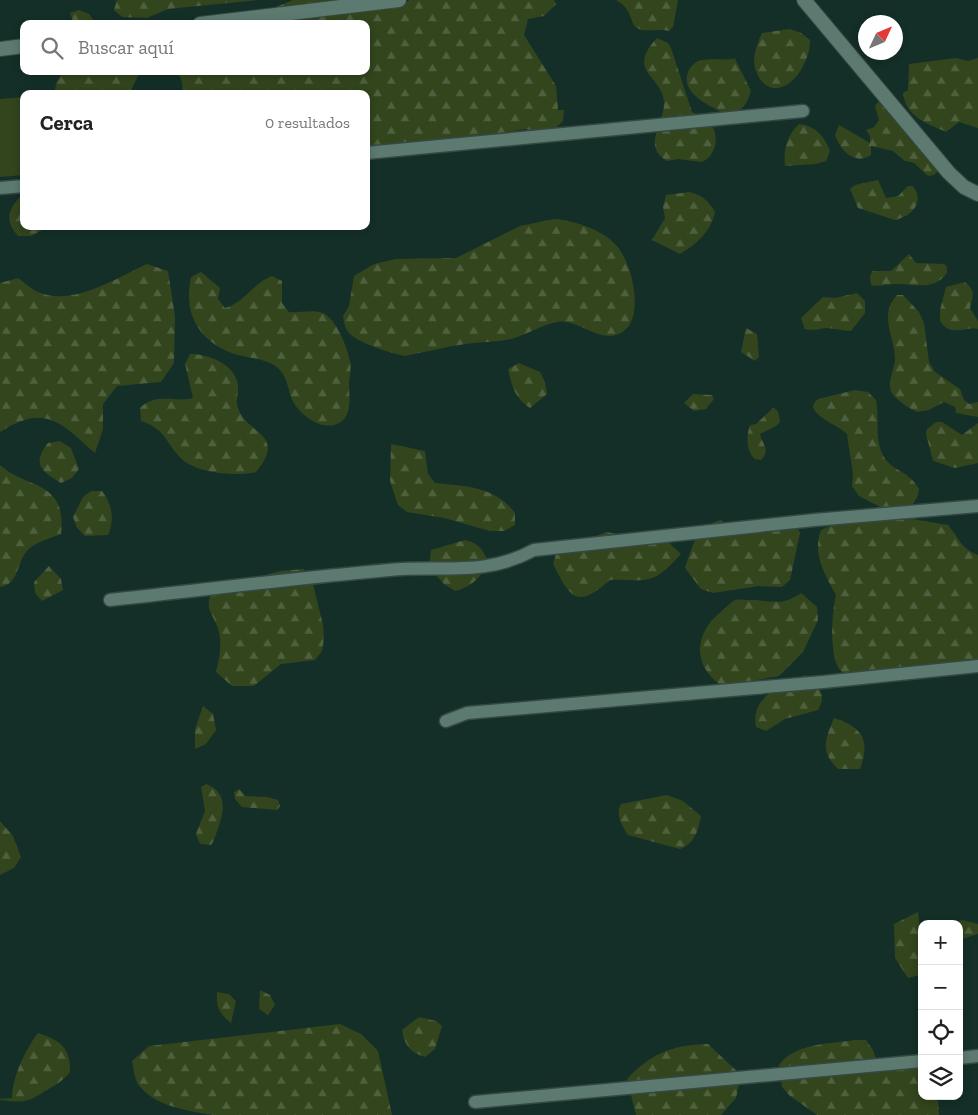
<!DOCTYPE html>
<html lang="es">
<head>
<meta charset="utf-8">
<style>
	:root { --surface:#fff; --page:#f6f6f6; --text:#222; --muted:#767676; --line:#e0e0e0 }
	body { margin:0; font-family:"Zilla Slab",serif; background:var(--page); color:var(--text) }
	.controls { position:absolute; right:15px; bottom:15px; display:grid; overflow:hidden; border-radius:10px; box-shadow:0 2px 8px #0003 }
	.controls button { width:45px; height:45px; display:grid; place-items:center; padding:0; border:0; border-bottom:1px solid var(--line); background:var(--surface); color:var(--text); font:25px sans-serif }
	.compass { position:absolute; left:858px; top:15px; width:45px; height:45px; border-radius:50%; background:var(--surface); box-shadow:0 2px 8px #0003; rotate:46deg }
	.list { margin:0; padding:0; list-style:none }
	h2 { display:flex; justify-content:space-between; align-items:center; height:65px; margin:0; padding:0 20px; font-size:21px }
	h2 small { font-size:16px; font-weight:400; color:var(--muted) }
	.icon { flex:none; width:28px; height:28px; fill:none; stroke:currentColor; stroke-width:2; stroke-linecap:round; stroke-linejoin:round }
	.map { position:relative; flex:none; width:978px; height:1115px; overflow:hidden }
	.search { position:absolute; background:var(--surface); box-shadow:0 2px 8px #0003; left:20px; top:20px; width:350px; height:55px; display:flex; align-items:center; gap:12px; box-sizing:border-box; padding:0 18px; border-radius:10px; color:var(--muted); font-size:19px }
	.panel { position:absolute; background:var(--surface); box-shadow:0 2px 8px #0003; left:20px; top:90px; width:350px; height:140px; border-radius:10px }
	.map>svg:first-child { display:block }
</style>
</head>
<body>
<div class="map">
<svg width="978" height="1115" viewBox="0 0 978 1115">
	<defs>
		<pattern id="forest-firs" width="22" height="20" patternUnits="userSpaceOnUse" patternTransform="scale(1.25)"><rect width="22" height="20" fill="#32451d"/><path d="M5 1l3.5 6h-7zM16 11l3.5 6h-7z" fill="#4f603e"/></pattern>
	</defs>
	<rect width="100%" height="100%" fill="#142f28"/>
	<g fill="url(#forest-firs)">
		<path d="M 117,0 L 258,0 L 168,9 L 147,18 L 122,17 L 114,10 Z"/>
		<path d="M 293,0 C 306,0 320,0 333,0 C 356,4 388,19 409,0 L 554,0 L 556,4 L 544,16 L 528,19 L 524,35 L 556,86 L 558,110 L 564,110 L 563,121 C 550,135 543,132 525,129 L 403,150 L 366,145 L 366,94 L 181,94 C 184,85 182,78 176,71 L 366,71 L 366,24 L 255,24 L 274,8 Z"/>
		<path d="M 616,0 L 678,0 L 673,27 L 669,31 C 659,28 645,33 637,28 C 629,23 634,10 616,0 Z"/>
		<path d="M 79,10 L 89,14 L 96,24 L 74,24 L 70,13 Z"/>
		<path d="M 790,29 L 801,33 L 810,40 C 810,50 808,56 803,66 C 793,88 767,100 756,71 C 751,59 757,44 762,33 Z"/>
		<path d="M 657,38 L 668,43 L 671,48 L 692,112 C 708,118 719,128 715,146 C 712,154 710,158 702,162 L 678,159 L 667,161 C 641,146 665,123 664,102 C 663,76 625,72 657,38 Z"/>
		<path d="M 737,58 L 735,59 L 751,91 C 747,104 743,110 730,116 C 715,108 679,95 688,72 C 691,66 695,61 702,60 C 714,58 725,61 737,58 Z"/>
		<path d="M 956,58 L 968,61 L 978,58 L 978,128 L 959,122 L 946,132 C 926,123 906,117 903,93 L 908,90 L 909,64 Z"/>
		<path d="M 64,71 L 138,71 L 139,74 L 129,94 L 54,94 L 57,81 Z"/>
		<path d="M 879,101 L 885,101 L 940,169 L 934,175 L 928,176 L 914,163 L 905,161 L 893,151 L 871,146 L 871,155 C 855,166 840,150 835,135 L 839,125 L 870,143 L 870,136 L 866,130 L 874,127 L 879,120 L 875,106 Z"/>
		<path d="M 799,124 C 816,126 824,136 830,151 L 826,161 L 816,164 L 785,166 C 783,150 787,135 799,124 Z"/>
		<path d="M 878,180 L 886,198 L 898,196 L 908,186 L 913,186 C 925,203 912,216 895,220 L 858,208 L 850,189 L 855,185 Z"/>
		<path d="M 24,192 L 24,226 L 50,226 L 31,236 L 18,236 C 3,218 9,209 24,192 Z"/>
		<path d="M 689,192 C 702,195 708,200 715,212 C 711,231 697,244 680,254 L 652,240 L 665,218 L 663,207 L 666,195 Z"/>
		<path d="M 554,219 C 573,220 603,230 616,245 C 633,263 648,326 616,335 C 597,341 576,318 557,322 C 541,325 526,335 511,339 C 496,342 480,342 465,344 C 445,347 425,352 405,356 C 393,354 359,343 350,334 C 345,329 344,323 343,316 L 349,306 L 354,276 L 374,264 L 396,259 L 456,258 L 520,226 Z"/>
		<path d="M 909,254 L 916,263 L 944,264 L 947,267 L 947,273 C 933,292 914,283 895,284 C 887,284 880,287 871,285 L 870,277 L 872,271 L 891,271 Z"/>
		<path d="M 147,264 L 168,271 L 175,316 L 174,363 L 161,382 L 117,386 L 103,404 L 103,429 L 95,453 C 60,422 45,403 0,432 L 0,283 L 18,278 C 24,282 31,289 38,292 C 73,307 116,278 147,264 Z"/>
		<path d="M 201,272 L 220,288 L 218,299 L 225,308 C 244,303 253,283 272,276 L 282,281 L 282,303 L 289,312 C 300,313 313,309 323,313 C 337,320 347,347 350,361 C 352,368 349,377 349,384 C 349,397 353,418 337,424 C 321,430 304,417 295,405 C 288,395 289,380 280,370 C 270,359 248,358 234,354 C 199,341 183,315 191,277 Z"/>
		<path d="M 965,282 C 976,291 973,295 970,308 L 978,321 L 978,329 C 964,326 951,338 940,321 L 940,310 L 946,287 Z"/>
		<path d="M 857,293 L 865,301 L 865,313 L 851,331 C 843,331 832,328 826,328 C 818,329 814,331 805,329 L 801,318 L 823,297 L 835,298 Z"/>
		<path d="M 897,295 L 903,295 L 919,312 L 924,323 L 929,362 L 935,372 L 960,389 L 964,400 L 969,404 L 978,402 L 978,417 L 956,413 L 955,407 L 944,402 L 929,410 L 917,412 C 909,408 897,401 892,393 C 886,384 895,369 895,359 C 895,337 878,315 897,295 Z"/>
		<path d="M 746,328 L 757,334 L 759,357 L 755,361 L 741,352 Z"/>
		<path d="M 190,354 C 209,354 235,364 238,385 C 239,392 235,402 238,408 C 246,434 288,434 256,472 C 237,477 198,473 183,460 C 165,444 168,430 141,421 L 140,408 C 157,392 171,403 193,398 L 185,364 Z"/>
		<path d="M 519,363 L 540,372 L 545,382 L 547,394 L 530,408 C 514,397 512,386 508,369 Z"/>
		<path d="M 855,390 L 868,392 L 876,400 C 880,419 873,445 887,461 C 897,472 909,472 919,489 C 917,507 905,508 890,512 L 859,496 L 852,486 L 853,474 L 847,434 C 836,424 821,421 813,408 L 814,403 L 818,399 Z"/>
		<path d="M 693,394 L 712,395 L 714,399 L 706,409 L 694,411 L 684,403 Z"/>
		<path d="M 773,408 L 778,411 L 780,422 L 776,426 L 760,434 C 762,444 771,450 761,460 L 755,459 C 746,451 746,436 750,425 L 756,424 Z"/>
		<path d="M 936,422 L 942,422 L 962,435 L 978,423 L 978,463 L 955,468 L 933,461 L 926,434 L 927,429 Z"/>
		<path d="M 60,441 L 71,448 L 79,469 L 72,478 L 61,483 C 42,472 31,464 48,443 Z"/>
		<path d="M 391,444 L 425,451 L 428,474 L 435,483 C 465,486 495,486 515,513 L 515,525 L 504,531 L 490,531 L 444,518 L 407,512 L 398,505 L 390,481 Z"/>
		<path d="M 0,465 C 27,490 67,479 61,534 C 51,538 36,542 29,549 C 16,559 21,584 0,587 Z"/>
		<path d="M 91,491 L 102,491 C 112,504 115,520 108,535 L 85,536 L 77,528 L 73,517 L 83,497 Z"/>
		<path d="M 912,519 L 948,525 C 959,538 961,549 978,555 L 978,671 L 853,677 C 850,676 845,674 842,672 C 828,660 832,611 836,595 C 825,575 812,553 821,530 C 847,517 884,520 912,519 Z"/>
		<path d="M 721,520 L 727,525 L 795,523 L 800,533 L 790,580 L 782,587 L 759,586 L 713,593 L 701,589 L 685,568 C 692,548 696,525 721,520 Z"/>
		<path d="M 606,532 L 629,536 L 664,538 L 681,554 C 671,565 658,580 642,580 C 631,581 621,579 610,580 C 577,609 571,599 553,564 L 556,554 Z"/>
		<path d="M 465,540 C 478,543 483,549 488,562 C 482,577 471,587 455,591 L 444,584 L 429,568 L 431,550 Z"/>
		<path d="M 49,566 L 61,579 L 63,590 L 42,601 L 35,593 L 34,582 Z"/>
		<path d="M 303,569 L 311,576 L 323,625 L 324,638 L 322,651 L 315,660 L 281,664 L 254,686 L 232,686 L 216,672 C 219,661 222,644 219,633 C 215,613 202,611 213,589 L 280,571 Z"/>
		<path d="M 801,593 L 817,607 L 818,620 L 803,652 L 779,676 L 722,686 C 691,665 694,632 723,610 C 726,607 731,602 735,600 C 738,599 743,600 746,600 C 769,599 781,608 801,593 Z"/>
		<path d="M 805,675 C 818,687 828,693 818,710 L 785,719 L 766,731 L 756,727 C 750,696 782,685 805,675 Z"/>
		<path d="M 203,706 L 213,714 L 216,730 L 206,744 L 195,749 L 195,729 Z"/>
		<path d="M 834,718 C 862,727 871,740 860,769 L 838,769 C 820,752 825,739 834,718 Z"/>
		<path d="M 206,784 C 233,794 221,820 214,840 L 211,845 L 200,844 L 196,834 L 205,811 L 201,787 Z"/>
		<path d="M 239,789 L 245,796 L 267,797 L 278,800 L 280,806 L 277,810 L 242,807 L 235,799 L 234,792 Z"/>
		<path d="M 667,795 L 683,801 L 701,816 C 698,831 695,843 680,849 L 628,835 C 622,826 615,814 621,804 Z"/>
		<path d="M 0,821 L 13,836 L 21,857 L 14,868 L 0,875 Z"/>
		<path d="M 918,912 L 922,949 L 919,975 L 908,978 L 895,958 L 894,924 Z"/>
		<path d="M 962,920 L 978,924 L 978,934 L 959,940 L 959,924 L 948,924 Z"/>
		<path d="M 260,990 L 270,995 L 275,1005 L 268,1015 L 259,1009 Z"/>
		<path d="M 217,992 L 229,994 L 236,1001 L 231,1023 C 219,1013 216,1007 217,992 Z"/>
		<path d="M 419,1017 L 436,1021 L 442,1026 L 435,1049 L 425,1057 C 411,1053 404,1045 402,1030 Z"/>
		<path d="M 340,1024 L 361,1034 L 378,1051 L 392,1115 L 213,1115 C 188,1111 153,1106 138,1084 C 134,1078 134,1068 132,1061 L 149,1046 Z"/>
		<path d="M 38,1033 C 60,1040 71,1048 70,1072 C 61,1083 53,1086 42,1093 C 25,1104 19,1102 0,1100 L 0,1099 L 12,1098 C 12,1078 25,1050 38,1033 Z"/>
		<path d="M 855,1040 L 866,1040 L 873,1050 L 877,1062 L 911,1057 L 922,1051 L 922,1074 L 918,1078 L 918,1089 L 922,1091 L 922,1096 L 930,1096 L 938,1101 L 939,1115 L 817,1115 L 789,1095 L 782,1087 L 779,1065 C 795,1043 829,1044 855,1040 Z"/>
		<path d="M 708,1044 L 741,1075 L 736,1098 L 721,1115 L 636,1115 L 627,1079 C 651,1053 673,1045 708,1044 Z"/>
	</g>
	<path fill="#32451d" d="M 24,97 L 24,175 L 0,177 L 0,99 Z"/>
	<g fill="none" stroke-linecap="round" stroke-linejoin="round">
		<defs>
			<g id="minor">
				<path d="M 366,153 L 803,111"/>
				<path d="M 0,188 L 24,186"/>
				<path d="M 110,600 C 203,590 296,578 389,570 C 442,565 484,577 534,550 L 814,520 L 978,506"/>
				<path d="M 446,721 L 467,713 L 823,682 L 978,666"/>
				<path d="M 959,1058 L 978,1056"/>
				<path d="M 475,1102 L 922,1061"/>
			</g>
			<g id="tertiary">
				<path d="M 804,0 L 949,173 L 964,187 L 978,194"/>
				<path d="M 200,24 L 399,0"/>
				<path d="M 0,49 L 24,46"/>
			</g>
		</defs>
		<use href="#minor" stroke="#344943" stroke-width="15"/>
		<use href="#tertiary" stroke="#344943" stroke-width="16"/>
		<use href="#minor" stroke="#5d7a71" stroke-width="12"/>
		<use href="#tertiary" stroke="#5d7a71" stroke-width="14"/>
	</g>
</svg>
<div class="controls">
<button>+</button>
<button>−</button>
<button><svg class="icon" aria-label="locate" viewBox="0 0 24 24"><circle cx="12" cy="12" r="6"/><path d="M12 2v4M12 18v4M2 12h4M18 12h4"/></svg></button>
<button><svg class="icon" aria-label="layers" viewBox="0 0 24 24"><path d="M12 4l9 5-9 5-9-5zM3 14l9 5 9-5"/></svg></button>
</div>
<svg class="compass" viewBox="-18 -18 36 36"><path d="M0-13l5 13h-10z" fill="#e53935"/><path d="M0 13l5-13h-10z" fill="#767676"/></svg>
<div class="search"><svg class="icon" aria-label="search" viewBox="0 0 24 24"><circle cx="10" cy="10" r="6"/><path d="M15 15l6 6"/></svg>Buscar aquí</div>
<section class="panel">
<h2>Cerca<small>0 resultados</small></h2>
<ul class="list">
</ul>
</section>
</div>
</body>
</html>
